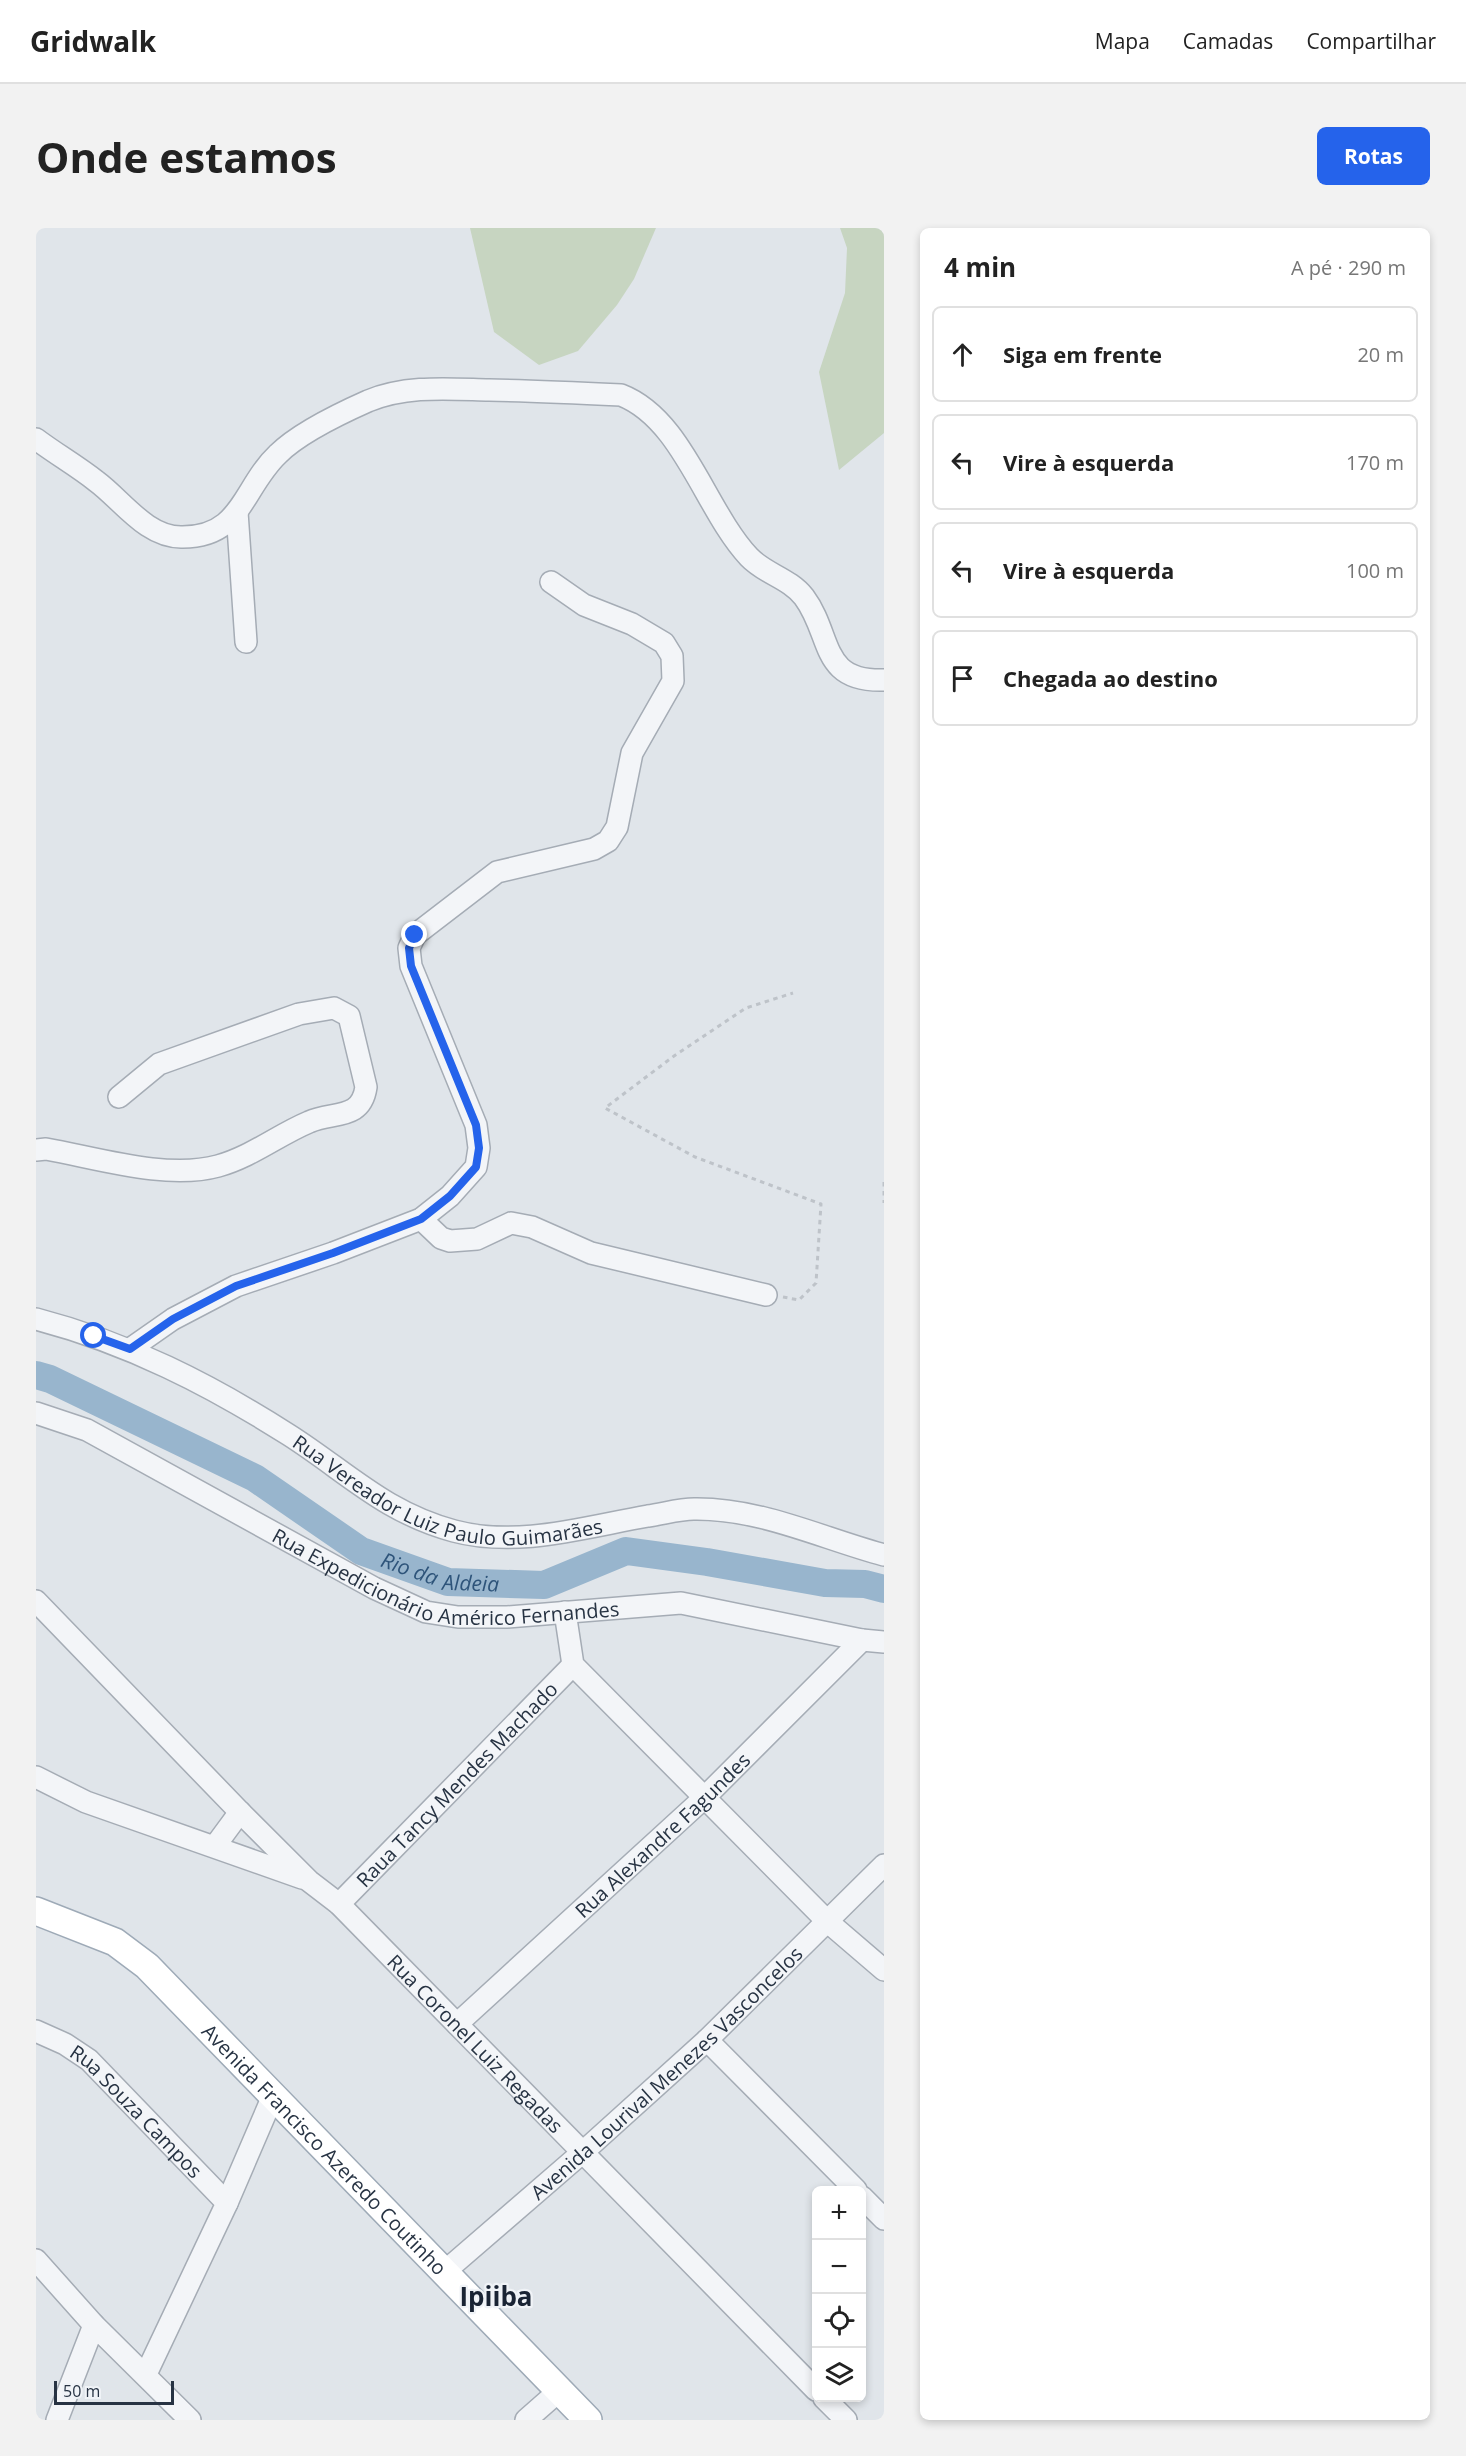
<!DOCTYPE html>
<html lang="pt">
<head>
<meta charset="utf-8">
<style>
	:root { --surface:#fff; --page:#f2f2f2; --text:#222; --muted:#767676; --line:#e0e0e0; --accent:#2563eb }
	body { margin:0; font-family:"Open Sans",sans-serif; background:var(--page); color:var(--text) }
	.controls { position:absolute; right:18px; bottom:18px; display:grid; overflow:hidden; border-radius:9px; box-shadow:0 3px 9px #0003 }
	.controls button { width:54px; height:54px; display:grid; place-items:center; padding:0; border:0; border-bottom:2px solid var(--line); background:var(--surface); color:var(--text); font:30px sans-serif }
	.scale { position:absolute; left:18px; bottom:15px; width:120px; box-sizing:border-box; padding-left:6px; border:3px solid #273343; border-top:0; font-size:16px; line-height:21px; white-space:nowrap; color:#273343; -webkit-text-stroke:4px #f0f3f7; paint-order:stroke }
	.stop { position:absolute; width:18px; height:18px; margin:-14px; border:4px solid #2563eb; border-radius:50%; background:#fff }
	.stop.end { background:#2563eb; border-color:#fff; box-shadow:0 2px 6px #0008 }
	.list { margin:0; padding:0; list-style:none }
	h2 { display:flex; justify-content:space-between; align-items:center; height:78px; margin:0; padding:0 24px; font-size:26px }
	h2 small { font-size:20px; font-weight:400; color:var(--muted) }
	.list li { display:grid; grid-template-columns:39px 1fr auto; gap:18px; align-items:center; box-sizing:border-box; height:96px; margin:0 12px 12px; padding:0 12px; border:2px solid var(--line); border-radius:9px }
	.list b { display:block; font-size:22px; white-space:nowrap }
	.list em { font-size:20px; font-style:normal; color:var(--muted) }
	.icon { flex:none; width:33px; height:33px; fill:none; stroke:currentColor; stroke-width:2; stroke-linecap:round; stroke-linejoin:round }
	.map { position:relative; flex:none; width:848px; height:2192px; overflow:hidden; border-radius:9px }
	header { display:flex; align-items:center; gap:36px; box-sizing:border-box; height:84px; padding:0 30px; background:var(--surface); border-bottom:2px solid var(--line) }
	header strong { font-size:28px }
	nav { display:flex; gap:33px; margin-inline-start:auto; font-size:21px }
	.intro { display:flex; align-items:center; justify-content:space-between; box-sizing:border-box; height:144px; padding:0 36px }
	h1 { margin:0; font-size:42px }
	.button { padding:15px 27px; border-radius:9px; background:var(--accent); color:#fff; font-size:21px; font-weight:700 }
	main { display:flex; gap:36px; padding:0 36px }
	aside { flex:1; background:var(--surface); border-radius:9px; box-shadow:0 3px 9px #0003 }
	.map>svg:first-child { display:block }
</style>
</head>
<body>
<header>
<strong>Gridwalk</strong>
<nav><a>Mapa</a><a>Camadas</a><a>Compartilhar</a></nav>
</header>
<div class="intro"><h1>Onde estamos</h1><a class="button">Rotas</a></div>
<main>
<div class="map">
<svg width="848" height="2192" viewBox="0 0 848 2192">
	<rect width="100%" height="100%" fill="#e0e5ea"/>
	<g fill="#c7d5c1">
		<path d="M 434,0 L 620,0 L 598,51 L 581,77 L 542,123 L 503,137 L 458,104 Z"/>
		<path d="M 804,0 L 848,0 L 848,205 L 803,242 L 783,144 L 809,65 L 811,20 Z"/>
	</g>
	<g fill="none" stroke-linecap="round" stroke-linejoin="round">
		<path stroke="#98b5cd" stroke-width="28" id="s1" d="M 0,1147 L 14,1151 L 219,1250 L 325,1323 L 412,1354 L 508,1357 L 590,1323 L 671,1334 L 789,1355 L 829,1356 L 848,1361"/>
		<defs>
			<g id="minor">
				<path d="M 0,211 C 20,226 41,238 60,253 C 86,272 110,309 145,309 C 206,310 206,260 242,226 C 263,205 305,185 332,173 C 371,157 412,161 453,162 C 497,163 541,165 585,167 C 647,191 669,282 713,329 C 729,346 753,350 768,369 C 797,408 783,454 848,452"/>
				<path d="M 201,284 L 210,414"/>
				<path d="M 0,922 L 10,921 C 61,930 131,952 182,938 C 215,929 242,907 273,894 C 297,883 325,893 330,859 L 313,788 L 298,780 L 263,786 L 123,836 L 83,869"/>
				<path d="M 385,991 L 405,1010 L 414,1013 L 441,1011 L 475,995 L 496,999 L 555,1025 L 730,1067"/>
				<path id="s2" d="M 0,1091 C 92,1115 173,1156 253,1207 C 311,1244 348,1284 418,1303 C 481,1320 549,1299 612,1288 C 627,1286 643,1281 658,1281 C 724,1280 785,1310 848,1327"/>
				<path d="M 94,1121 L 137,1091 L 200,1058 L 297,1025 L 385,991 L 414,968 L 440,939 L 443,920 L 440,897 L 375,738 L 373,720 L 379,707 L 461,644 L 558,621 L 572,613 L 581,599 L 596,525 L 637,453 L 636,428 L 628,415 L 596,396 L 548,377 L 515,354"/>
				<path id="s3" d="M 0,1185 L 51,1202 L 338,1360 L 390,1384 L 422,1389 L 471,1389 L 645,1375 L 826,1412 L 848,1414"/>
				<path id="s4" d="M 0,1373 L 204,1584 L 273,1653 L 303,1676 L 780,2162"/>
				<path d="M 529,1384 L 537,1437 L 792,1694 L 848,1742"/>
				<path d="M 0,1549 L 50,1574 L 266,1650"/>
				<path d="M 179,1618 L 204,1584"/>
				<path id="s5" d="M 303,1676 L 537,1437"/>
				<path id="s6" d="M 421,1796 L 668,1570 L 826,1412"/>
				<path id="s7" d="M 0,1803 L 29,1816 L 53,1832 L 191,1975 L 110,2146"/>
				<path d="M 671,1812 L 820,1962"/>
				<path d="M 826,1969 L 848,1991"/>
				<path d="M 191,1975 L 237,1868"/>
				<path d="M 0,2032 L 58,2097 L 154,2192"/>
				<path id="s8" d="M 407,2045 L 547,1924 L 671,1812 L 848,1637"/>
				<path d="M 788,2170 L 810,2192"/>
				<path d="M 21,2192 L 58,2097"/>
				<path d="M 490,2192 L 523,2163"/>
			</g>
			<g id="major">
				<path id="s9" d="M 0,1683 L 79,1714 L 111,1738 L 552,2192"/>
			</g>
		</defs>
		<use href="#minor" stroke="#a5acb5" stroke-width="24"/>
		<use href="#major" stroke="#9eaab7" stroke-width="30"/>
		<g stroke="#bec3c9" stroke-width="3" stroke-dasharray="4.5 4.5" stroke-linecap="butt">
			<path d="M 848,954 L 848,975"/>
			<path d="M 747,1069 L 763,1072 L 780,1055 L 785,976 L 659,929 L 569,880 L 638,828 L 710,780 L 757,765"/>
		</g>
		<use href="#minor" stroke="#f3f5f8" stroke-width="21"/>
		<use href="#major" stroke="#fff" stroke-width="27"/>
	</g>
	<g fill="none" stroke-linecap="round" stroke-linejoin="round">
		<path stroke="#2563eb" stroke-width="8" d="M 58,1108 L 94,1121 L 137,1091 L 200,1058 L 297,1025 L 385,991 L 414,968 L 440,939 L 443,920 L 440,897 L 375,738 L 373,720 L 379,707"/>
	</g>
	<g text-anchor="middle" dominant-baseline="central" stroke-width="4.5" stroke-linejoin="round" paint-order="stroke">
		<g font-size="20" fill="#273343" stroke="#f0f3f7">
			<text stroke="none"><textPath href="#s2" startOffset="454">Rua Vereador Luiz Paulo Guimarães</textPath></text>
			<text stroke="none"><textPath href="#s3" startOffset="450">Rua Expedicionário Américo Fernandes</textPath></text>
			<text stroke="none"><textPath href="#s5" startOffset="168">Raua Tancy Mendes Machado</textPath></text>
			<text stroke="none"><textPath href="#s6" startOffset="279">Rua Alexandre Fagundes</textPath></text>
			<text stroke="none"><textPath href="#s4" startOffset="624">Rua Coronel Luiz Regadas</textPath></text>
			<text stroke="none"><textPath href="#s8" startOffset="300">Avenida Lourival Menezes Vasconcelos</textPath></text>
			<text stroke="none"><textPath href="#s7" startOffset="130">Rua Souza Campos</textPath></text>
			<text stroke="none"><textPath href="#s9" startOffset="380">Avenida Francisco Azeredo Coutinho</textPath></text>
		</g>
		<g font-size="21" font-style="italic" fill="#2e547a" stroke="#f0f3f7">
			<text stroke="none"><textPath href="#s1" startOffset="454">Rio da Aldeia</textPath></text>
		</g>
		<g font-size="26" font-weight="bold" fill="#1a2434" stroke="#f0f3f7">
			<text x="460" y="2068">Ipiiba</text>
		</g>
	</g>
</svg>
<div class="controls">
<button>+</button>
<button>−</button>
<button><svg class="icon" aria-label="locate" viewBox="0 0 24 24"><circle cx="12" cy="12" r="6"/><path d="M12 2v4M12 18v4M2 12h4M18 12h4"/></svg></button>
<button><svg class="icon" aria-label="layers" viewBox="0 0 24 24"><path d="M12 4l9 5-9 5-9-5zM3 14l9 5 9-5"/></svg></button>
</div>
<div class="scale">50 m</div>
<div class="stop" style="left:58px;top:1108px"></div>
<div class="stop end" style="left:379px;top:707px"></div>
</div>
<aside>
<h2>4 min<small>A pé · 290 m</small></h2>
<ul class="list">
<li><svg class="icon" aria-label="ahead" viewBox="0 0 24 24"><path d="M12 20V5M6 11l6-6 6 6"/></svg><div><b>Siga em frente</b></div><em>20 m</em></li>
<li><svg class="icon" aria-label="left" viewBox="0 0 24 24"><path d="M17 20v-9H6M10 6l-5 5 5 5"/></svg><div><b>Vire à esquerda</b></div><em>170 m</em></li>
<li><svg class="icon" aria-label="left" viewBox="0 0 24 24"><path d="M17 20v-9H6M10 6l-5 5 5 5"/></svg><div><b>Vire à esquerda</b></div><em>100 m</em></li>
<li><svg class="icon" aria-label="arrive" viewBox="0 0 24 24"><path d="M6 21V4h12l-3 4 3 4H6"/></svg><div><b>Chegada ao destino</b></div></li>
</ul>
</aside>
</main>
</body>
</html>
